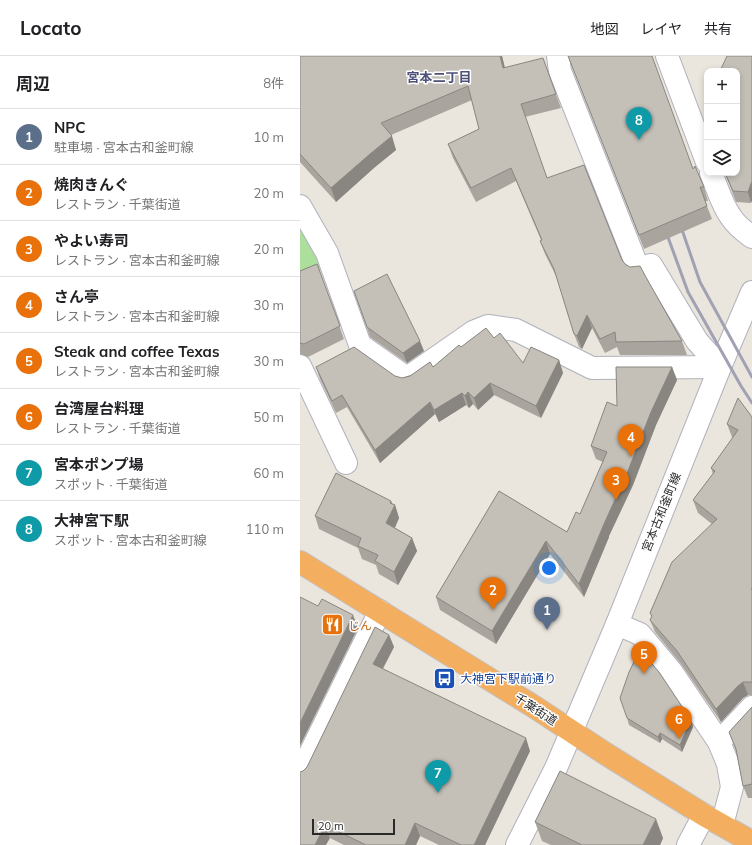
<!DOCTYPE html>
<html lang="ja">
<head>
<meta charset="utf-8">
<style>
	:root { --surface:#fff; --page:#f6f6f6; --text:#202124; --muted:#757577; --line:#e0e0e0; --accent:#4655ef }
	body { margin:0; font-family:Mulish,"Noto Sans JP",sans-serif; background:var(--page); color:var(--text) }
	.controls { position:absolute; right:12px; top:12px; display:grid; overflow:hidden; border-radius:8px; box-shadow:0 2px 6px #0003 }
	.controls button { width:36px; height:36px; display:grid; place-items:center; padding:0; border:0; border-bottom:1px solid var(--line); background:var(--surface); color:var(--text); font:20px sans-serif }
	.scale { position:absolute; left:12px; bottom:10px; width:83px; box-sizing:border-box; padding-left:4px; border:2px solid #2a2a2a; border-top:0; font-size:11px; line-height:14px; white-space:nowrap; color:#2a2a2a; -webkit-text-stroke:3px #fff; paint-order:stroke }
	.you { position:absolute; left:249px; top:512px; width:14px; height:14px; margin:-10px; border:3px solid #fff; border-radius:50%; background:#1a73e8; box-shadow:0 0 0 6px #1a73e833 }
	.badge { display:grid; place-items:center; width:26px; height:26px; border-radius:50%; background:var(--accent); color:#fff; font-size:13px; font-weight:700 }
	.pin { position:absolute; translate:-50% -33px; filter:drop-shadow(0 1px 2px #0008) }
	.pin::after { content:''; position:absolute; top:21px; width:14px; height:12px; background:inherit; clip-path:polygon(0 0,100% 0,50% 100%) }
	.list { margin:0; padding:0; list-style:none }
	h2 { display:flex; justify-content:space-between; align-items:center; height:52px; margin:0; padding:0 16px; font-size:17px }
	h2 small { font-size:13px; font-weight:400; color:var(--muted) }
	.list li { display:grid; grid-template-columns:26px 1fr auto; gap:12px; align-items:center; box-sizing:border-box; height:56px; padding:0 16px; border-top:1px solid var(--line) }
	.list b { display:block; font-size:15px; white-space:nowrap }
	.list p { margin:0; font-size:13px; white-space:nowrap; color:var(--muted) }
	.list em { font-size:13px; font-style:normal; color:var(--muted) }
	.icon { flex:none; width:22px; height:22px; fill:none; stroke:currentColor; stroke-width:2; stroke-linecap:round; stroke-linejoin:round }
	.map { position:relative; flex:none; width:452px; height:789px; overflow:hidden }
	header { display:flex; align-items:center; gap:24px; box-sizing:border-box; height:56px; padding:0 20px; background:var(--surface); border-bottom:1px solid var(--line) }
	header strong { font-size:19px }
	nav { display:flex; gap:22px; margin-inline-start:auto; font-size:14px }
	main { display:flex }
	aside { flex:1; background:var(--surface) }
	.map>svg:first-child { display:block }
</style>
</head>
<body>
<header>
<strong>Locato</strong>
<nav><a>地図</a><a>レイヤ</a><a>共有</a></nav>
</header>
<main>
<aside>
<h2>周辺<small>8件</small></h2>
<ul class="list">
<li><span class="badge" style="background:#5c6f8a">1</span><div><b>NPC</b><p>駐車場 · 宮本古和釜町線</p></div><em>10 m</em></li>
<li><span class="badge" style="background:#e8710a">2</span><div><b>焼肉きんぐ</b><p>レストラン · 千葉街道</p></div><em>20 m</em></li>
<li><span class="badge" style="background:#e8710a">3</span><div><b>やよい寿司</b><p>レストラン · 宮本古和釜町線</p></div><em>20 m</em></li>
<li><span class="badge" style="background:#e8710a">4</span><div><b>さん亭</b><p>レストラン · 宮本古和釜町線</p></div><em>30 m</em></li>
<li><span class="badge" style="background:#e8710a">5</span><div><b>Steak and coffee Texas</b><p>レストラン · 宮本古和釜町線</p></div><em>30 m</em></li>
<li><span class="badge" style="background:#e8710a">6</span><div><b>台湾屋台料理</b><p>レストラン · 千葉街道</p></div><em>50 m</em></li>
<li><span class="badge" style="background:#0f9aa8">7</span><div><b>宮本ポンプ場</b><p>スポット · 千葉街道</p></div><em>60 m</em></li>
<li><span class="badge" style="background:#0f9aa8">8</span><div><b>大神宮下駅</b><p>スポット · 宮本古和釜町線</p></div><em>110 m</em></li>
</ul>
</aside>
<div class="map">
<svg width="452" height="789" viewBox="0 0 452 789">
	<rect width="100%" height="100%" fill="#ebe6dd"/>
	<path fill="#acde9c" d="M 0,172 L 23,213 L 0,223 Z"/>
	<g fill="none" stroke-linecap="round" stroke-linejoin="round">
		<defs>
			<g id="minor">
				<path d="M 258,0 L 260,15 L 338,212 L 351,209 L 397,285 L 420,311"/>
				<path d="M 367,0 L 407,106"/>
				<path d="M 411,117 C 417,131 422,149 431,161 C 436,169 445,176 452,181"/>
				<path d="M 0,150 L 27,197 L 60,289 L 107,322 L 173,276 L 188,270 L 216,274 L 292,312 L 420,311"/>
				<path d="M 0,310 L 46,407"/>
				<path d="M 317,568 L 340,578 L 371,615 L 419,686 L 428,708 L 432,731 L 422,769"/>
				<path d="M 419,686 L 452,651"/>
				<path d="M 0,718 L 80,555"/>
				<path d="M 217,789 L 256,712 L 317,568 L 420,311 L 452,236"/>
				<path d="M 388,789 L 404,759"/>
			</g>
			<path id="highway" d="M 0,506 L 233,650 L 306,698 L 404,759 L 452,786"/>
		</defs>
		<use href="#minor" stroke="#b0b1bd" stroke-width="24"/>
		<use href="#highway" stroke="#c3c3c3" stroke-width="24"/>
		<use href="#minor" stroke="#fff" stroke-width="22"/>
		<use href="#highway" stroke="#f4ae5f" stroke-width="22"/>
		<g stroke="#a0a1b3" stroke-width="3">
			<path d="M 379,165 L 400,226 L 452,321"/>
			<path d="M 365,173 L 388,236 L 441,330 L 452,347"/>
		</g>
	</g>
	<g fill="#a9a59e">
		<path d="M 0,0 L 202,0 L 205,12 L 243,2 L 261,52 L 225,61 L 247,122 L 322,204 L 325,208 L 347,223 L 382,285 L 387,299 L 320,299 L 317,291 L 305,297 L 292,272 L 282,293 L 279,291 L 274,278 L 257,222 L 245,198 L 240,185 L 241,184 L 216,125 L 176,146 L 153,102 L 148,88 L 179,73 L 172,44 L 91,79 L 96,94 L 75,111 L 36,146 L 0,106 Z"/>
		<path d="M 268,0 L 393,113 L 404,131 L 408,145 L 405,145 L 412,163 L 344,193 Z"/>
		<path d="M 452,0 L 451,147 L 436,146 L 425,117 L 437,117 Z"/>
		<path d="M 17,208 L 44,283 L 8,301 L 0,298 L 0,215 Z"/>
		<path d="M 54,235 L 124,295 L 107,307 L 70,281 Z"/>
		<path d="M 194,282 L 223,307 L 259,304 L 263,317 L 241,362 L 194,339 L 178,354 L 173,348 L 169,352 L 166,349 L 139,366 L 135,358 L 80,407 L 47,351 L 36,357 L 20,323 L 16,311 L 95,320 L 102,322 L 133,311 L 161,291 Z"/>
		<path d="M 372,311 L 377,324 L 356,369 L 333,429 L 309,480 L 309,481 L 284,541 L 250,498 L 196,588 L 140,554 L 136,541 L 199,435 L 267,476 L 280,458 L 303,406 L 296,403 L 291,390 L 317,350 Z"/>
		<path d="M 452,361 L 452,639 L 448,639 L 443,642 L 421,666 L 381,608 L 355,576 L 350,564 L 352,561 L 350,557 L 412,468 L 398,457 L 393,444 L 413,418 L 411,412 L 433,382 L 432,381 L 427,368 Z"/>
		<path d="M 92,448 L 95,449 L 99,462 L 95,472 L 112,482 L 117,495 L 98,529 L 79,518 L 76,509 L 62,503 L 58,492 L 19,473 L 15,460 Z"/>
		<path d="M 89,579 L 94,591 L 83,613 L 230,695 L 185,789 L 139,789 L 120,780 L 116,789 L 44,789 L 30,782 L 3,715 L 7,711 Z"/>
		<path d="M 452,651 L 452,742 L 448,742 L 443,730 L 436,695 L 429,676 Z"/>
		<path d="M 327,662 L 391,664 L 393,671 L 382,696 L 362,683 L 360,687 L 329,669 Z"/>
		<path d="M 235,766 L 363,782 L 360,789 L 251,789 L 242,785 Z"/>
	</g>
	<g fill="#898681">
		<path d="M 200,0 L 202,0 L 208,25 L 203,12 Z"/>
		<path d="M 92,80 L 96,94 L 75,111 L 36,146 L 31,132 L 70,98 Z"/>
		<path d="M 452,125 L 452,145 L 451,147 L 448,136 Z"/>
		<path d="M 287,259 L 292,272 L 282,293 L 277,280 Z"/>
		<path d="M 120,285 L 124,295 L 107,307 L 103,297 Z"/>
		<path d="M 259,304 L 263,317 L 241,362 L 236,350 Z"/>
		<path d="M 372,311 L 377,324 L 356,369 L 333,429 L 309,480 L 309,481 L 284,541 L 279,528 L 351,356 Z"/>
		<path d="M 190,327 L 194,339 L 178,354 L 174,342 Z"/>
		<path d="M 168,336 L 173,348 L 169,352 L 165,340 Z"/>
		<path d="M 162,337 L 166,349 L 139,366 L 134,354 Z"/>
		<path d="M 130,346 L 135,358 L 80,407 L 75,394 Z"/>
		<path d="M 91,445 L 94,451 L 95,449 L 99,462 L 91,480 L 86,467 L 90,447 Z"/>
		<path d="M 112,482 L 117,495 L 98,529 L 94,516 Z"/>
		<path d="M 246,485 L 250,498 L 196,588 L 192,575 Z"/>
		<path d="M 53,559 L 58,572 L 0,690 L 0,667 Z"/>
		<path d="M 89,579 L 94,591 L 78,621 L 73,608 Z"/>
		<path d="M 443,626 L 448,639 L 443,642 L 421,666 L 416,653 L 438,630 Z"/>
		<path d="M 391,664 L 393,671 L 382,696 L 380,689 Z"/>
		<path d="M 360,677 L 362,683 L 360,687 L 358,681 Z"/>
		<path d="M 226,682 L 230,695 L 185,789 L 174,789 Z"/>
		<path d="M 356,763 L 363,782 L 360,789 L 343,789 Z"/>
		<path d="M 115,767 L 120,780 L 116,789 L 105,789 Z"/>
		<path d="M 25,769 L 30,782 L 26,789 L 15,789 Z"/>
	</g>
	<g fill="#c4c0b8" stroke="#898681">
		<path d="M 0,0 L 200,0 L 203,12 L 243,2 L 256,38 L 221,48 L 247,122 L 284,109 L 322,204 L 325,208 L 330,211 L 340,210 L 347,223 L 382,285 L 316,286 L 315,276 L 300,283 L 287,259 L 277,280 L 274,278 L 254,213 L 240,185 L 242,184 L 211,112 L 171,132 L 148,88 L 179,73 L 168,30 L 81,67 L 92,80 L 70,98 L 31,132 L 0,98 Z"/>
		<path d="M 268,0 L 352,0 L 393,113 L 395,110 L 404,131 L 400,131 L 407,150 L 339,179 Z"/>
		<path d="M 427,0 L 452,0 L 452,125 L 448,136 L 433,135 L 425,117 L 437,117 L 437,15 L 420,15 Z"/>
		<path d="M 17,208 L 40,270 L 4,288 L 0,287 L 0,215 Z"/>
		<path d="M 87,218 L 120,285 L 103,297 L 67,271 L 54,235 Z"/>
		<path d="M 186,272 L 194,282 L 200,277 L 223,307 L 231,291 L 259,304 L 236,350 L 190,327 L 174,342 L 168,336 L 165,340 L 162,337 L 134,354 L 130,346 L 75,394 L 42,339 L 32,345 L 16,311 L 54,291 L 95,320 L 102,322 L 110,320 L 130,306 L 133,311 L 159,289 L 161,291 Z"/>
		<path d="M 316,311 L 372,311 L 351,356 L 328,415 L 304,468 L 279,528 L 246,485 L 192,575 L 136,541 L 199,435 L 267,476 L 276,456 L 280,458 L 307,396 L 291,390 L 307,346 L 317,350 Z"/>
		<path d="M 438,342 L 452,361 L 452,532 L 451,533 L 452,533 L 452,627 L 451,626 L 443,626 L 438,630 L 416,653 L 377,595 L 350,564 L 352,560 L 350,557 L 372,506 L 417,463 L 393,444 L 415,415 L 411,412 L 438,374 L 427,368 Z"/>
		<path d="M 36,417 L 91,445 L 90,447 L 95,449 L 86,467 L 112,482 L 94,516 L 75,505 L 78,499 L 58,490 L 61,482 L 15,460 Z"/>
		<path d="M 0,541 L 18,550 L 22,543 L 53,559 L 0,667 Z"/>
		<path d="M 75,571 L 89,579 L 73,608 L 226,682 L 174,789 L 161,789 L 115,767 L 105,789 L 66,789 L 25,769 L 15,789 L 0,789 L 0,716 L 3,715 L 7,711 Z"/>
		<path d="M 340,594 L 359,616 L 391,664 L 380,689 L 360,677 L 358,681 L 327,662 L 320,642 L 329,616 Z"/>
		<path d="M 452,651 L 452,728 L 443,730 L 436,693 L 429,676 Z"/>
		<path d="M 260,715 L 356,763 L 343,789 L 282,789 L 235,766 Z"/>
	</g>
	<defs>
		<symbol id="restaurant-square" viewBox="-11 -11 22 22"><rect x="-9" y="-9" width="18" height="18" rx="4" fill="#e8710a" stroke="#fff"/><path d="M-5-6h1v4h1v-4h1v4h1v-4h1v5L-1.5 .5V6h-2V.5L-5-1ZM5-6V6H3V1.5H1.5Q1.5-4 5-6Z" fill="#fff"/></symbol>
		<symbol id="bus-square" viewBox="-11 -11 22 22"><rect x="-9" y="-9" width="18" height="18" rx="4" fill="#1a4fb4" stroke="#fff"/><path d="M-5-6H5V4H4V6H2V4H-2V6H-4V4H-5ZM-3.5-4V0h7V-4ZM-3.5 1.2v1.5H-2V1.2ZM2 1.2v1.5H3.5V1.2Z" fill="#fff"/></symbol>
	</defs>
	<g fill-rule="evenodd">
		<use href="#restaurant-square" x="20" y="556" width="25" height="25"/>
		<use href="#bus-square" x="132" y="610" width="25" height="25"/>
	</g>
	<g text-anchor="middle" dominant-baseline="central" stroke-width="3" stroke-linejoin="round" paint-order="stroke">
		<g font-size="12" fill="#2a2a2a" stroke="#fff">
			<text transform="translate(361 456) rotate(-68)">宮本古和釜町線</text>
			<text transform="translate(236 653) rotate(33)">千葉街道</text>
		</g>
		<g font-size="12" fill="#c56008" stroke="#fff" text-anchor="start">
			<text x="48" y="569">じん</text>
		</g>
		<g font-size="12" fill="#164399" stroke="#fff" text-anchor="start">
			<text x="160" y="622">大神宮下駅前通り</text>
		</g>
		<g font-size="13" font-weight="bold" fill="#4d5078" stroke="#fff">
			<text x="139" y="21">宮本二丁目</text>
		</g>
	</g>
</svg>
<div class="controls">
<button>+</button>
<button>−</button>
<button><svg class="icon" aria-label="layers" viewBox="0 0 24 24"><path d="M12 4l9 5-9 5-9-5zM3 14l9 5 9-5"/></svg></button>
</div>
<div class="scale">20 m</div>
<div class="you"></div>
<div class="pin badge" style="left:247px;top:574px;background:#5c6f8a">1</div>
<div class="pin badge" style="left:193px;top:554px;background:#e8710a">2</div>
<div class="pin badge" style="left:316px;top:444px;background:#e8710a">3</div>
<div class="pin badge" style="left:331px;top:401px;background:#e8710a">4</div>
<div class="pin badge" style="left:344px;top:618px;background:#e8710a">5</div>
<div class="pin badge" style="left:379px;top:683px;background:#e8710a">6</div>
<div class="pin badge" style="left:138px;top:737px;background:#0f9aa8">7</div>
<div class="pin badge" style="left:339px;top:84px;background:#0f9aa8">8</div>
</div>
</main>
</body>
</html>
